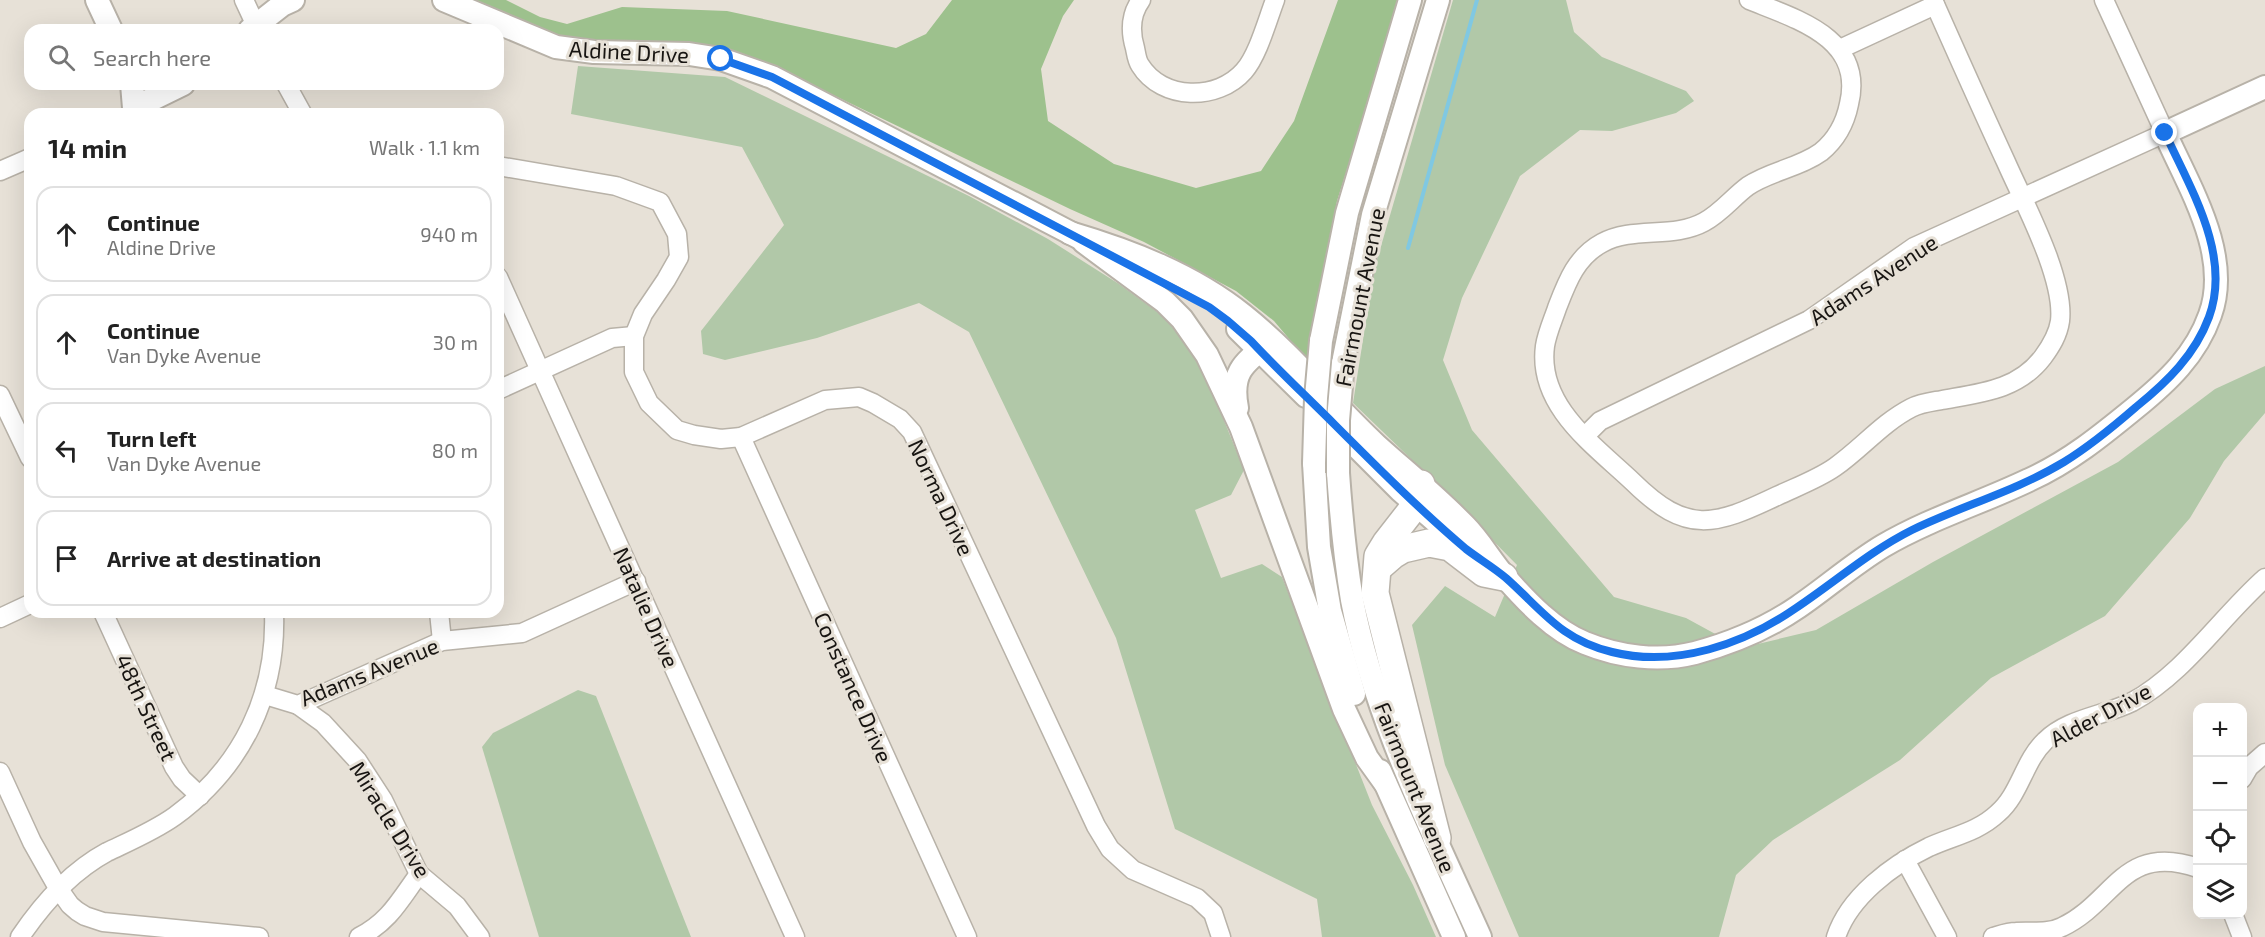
<!DOCTYPE html>
<html lang="en">
<head>
<meta charset="utf-8">
<style>
	:root { --surface:#fff; --page:#f2f2f2; --text:#222; --muted:#767676; --line:#e0e0e0 }
	body { margin:0; font-family:"Exo 2",sans-serif; background:var(--page); color:var(--text) }
	.controls { position:absolute; right:18px; bottom:18px; display:grid; overflow:hidden; border-radius:12px; box-shadow:0 6px 24px #0002 }
	.controls button { width:54px; height:54px; display:grid; place-items:center; padding:0; border:0; border-bottom:2px solid var(--line); background:var(--surface); color:var(--text); font:30px sans-serif }
	.stop { position:absolute; width:18px; height:18px; margin:-14px; border:4px solid #1a73e8; border-radius:50%; background:#fff }
	.stop.end { background:#1a73e8; border-color:#fff; box-shadow:0 2px 6px #0008 }
	.list { margin:0; padding:0; list-style:none }
	h2 { display:flex; justify-content:space-between; align-items:center; height:78px; margin:0; padding:0 24px; font-size:26px }
	h2 small { font-size:20px; font-weight:400; color:var(--muted) }
	.list li { display:grid; grid-template-columns:39px 1fr auto; gap:18px; align-items:center; box-sizing:border-box; height:96px; margin:0 12px 12px; padding:0 12px; border:2px solid var(--line); border-radius:18px }
	.list b { display:block; font-size:22px; white-space:nowrap }
	.list p { margin:0; font-size:20px; white-space:nowrap; color:var(--muted) }
	.list em { font-size:20px; font-style:normal; color:var(--muted) }
	.icon { flex:none; width:33px; height:33px; fill:none; stroke:currentColor; stroke-width:2; stroke-linecap:round; stroke-linejoin:round }
	.map { position:relative; flex:none; width:2265px; height:937px; overflow:hidden }
	.search { position:absolute; background:var(--surface); box-shadow:0 6px 24px #0002; left:24px; top:24px; width:480px; height:66px; display:flex; align-items:center; gap:15px; box-sizing:border-box; padding:0 21px; border-radius:18px; color:var(--muted); font-size:22px }
	.panel { position:absolute; background:var(--surface); box-shadow:0 6px 24px #0002; left:24px; top:108px; width:480px; height:510px; border-radius:18px }
	.map>svg:first-child { display:block }
</style>
</head>
<body>
<div class="map">
<svg width="2265" height="937" viewBox="0 0 2265 937">
	<rect width="100%" height="100%" fill="#e7e1d7"/>
	<g fill="#b1c8a8">
		<path d="M 1453,0 L 1566,0 L 1574,32 L 1602,57 L 1686,91 L 1694,101 L 1676,113 L 1612,131 L 1580,130 L 1520,176 L 1462,298 L 1443,360 L 1472,430 L 1614,597 L 1686,618 L 1741,648 L 1816,630 L 1933,562 L 2118,462 L 2215,389 L 2265,366 L 2265,413 L 2224,461 L 2190,518 L 2105,616 L 1991,678 L 1900,760 L 1773,840 L 1736,875 L 1719,937 L 1519,937 L 1445,765 L 1412,625 L 1445,586 L 1495,617 L 1517,565 L 1439,486 L 1353,403 L 1374,270 Z"/>
		<path d="M 578,66 L 725,77 L 969,196 L 1048,239 L 1119,284 L 1164,317 L 1200,361 L 1244,470 L 1231,495 L 1195,510 L 1221,578 L 1262,564 L 1282,577 L 1372,805 L 1413,885 L 1436,937 L 1322,937 L 1317,899 L 1175,829 L 1116,638 L 969,332 L 919,303 L 817,338 L 725,360 L 703,354 L 701,331 L 784,225 L 742,147 L 571,114 Z"/>
		<path d="M 578,690 L 596,696 L 691,937 L 539,937 L 482,747 L 493,733 Z"/>
	</g>
	<path fill="#9dc18d" d="M 465,0 L 506,0 L 540,17 L 567,24 L 622,7 L 727,11 L 896,48 L 926,34 L 952,0 L 1074,0 L 1063,16 L 1041,69 L 1048,121 L 1114,164 L 1196,188 L 1261,171 L 1294,121 L 1338,0 L 1401,0 L 1337,201 L 1307,360 L 1274,321 L 1236,291 L 1144,242 L 1070,209 L 777,68 L 576,40 L 526,25 Z"/>
	<g fill="none" stroke-linecap="round" stroke-linejoin="round">
		<path stroke="#80c8e2" stroke-width="4" d="M 1408,248 L 1477,0"/>
		<defs>
			<g id="minor">
				<path d="M 244,0 L 258,30"/>
				<path d="M 1141,0 C 1130,15 1130,31 1135,48 C 1136,53 1137,61 1140,65 C 1162,101 1218,101 1244,71 C 1258,55 1267,21 1275,0"/>
				<path d="M 1749,0 C 1796,19 1865,38 1849,104 C 1845,124 1837,139 1821,152 C 1799,168 1770,171 1748,186 C 1733,197 1721,213 1704,222 C 1673,239 1633,226 1602,243 C 1576,257 1567,282 1557,308 C 1553,320 1547,333 1545,346 C 1537,406 1594,445 1633,482 C 1687,535 1714,526 1777,496 C 1796,487 1818,479 1835,467 C 1862,448 1882,423 1911,408 C 1921,403 1931,402 1942,400 C 1981,393 2018,390 2043,357 C 2051,346 2058,335 2060,321 C 2065,278 2024,203 2006,162 C 1981,108 1957,54 1933,0"/>
				<path d="M 1840,49 L 1935,5"/>
				<path d="M 286,84 L 302,113"/>
				<path d="M 498,166 L 616,186 L 660,202 L 677,234 L 679,257 L 666,280 L 643,314 L 634,336 L 634,372 L 649,403 L 677,430 L 694,435 L 721,439 L 741,437 L 825,400 L 859,397 L 873,403 L 900,419 L 912,432 L 1096,826 L 1110,849 L 1133,870 L 1197,898 L 1213,913 L 1221,937"/>
				<path d="M 0,171 L 30,158"/>
				<path d="M 498,277 L 795,937"/>
				<path d="M 498,390 L 612,338 L 634,336"/>
				<path d="M 0,395 L 30,458"/>
				<path d="M 1585,436 L 1600,421 L 1809,320 L 1914,247 L 2165,133 L 2104,0"/>
				<path d="M 741,437 L 967,937"/>
				<path d="M 103,612 L 174,767 L 182,779 L 200,796"/>
				<path d="M 439,612 L 442,641"/>
				<path d="M 0,618 L 30,604"/>
				<path d="M 265,695 L 298,705 L 442,641 L 522,633 L 636,581"/>
				<path d="M 298,705 L 323,723 L 357,760 L 383,800 L 419,874 L 457,906 L 480,937"/>
				<path d="M 0,772 L 32,842 L 58,888 L 70,905 L 77,911 L 85,916 L 103,922 L 259,937"/>
				<path d="M 2242,779 L 2249,767 L 2265,753"/>
				<path d="M 1905,860 L 1947,937"/>
				<path d="M 2233,914 L 2242,937"/>
				<path d="M 20,937 C 43,903 70,872 107,852 C 130,841 154,831 175,816 C 242,767 277,695 274,612"/>
				<path d="M 359,937 C 389,922 400,900 419,874"/>
				<path d="M 1836,937 C 1849,897 1892,865 1929,847 C 1953,836 1978,832 1998,813 C 2020,794 2024,761 2045,741 C 2068,718 2104,716 2132,702 C 2184,674 2221,617 2265,578"/>
				<path d="M 1993,937 C 2000,935 2008,932 2016,932 C 2031,931 2048,934 2062,927 C 2115,902 2123,842 2198,868"/>
			</g>
			<g id="major">
				<path d="M 97,0 L 111,30"/>
				<path d="M 444,0 L 556,47 L 594,52 L 689,54 L 721,59 L 772,77 L 1082,239"/>
				<path d="M 250,30 L 282,5 L 293,0"/>
				<path d="M 132,84 L 134,108 L 183,84"/>
				<path d="M 1070,233 C 1131,251 1193,275 1243,315 C 1292,354 1331,403 1376,445 C 1406,472 1437,497 1465,526 C 1480,541 1491,561 1505,577 C 1526,601 1554,631 1585,643 C 1619,657 1659,662 1695,653 C 1732,643 1766,629 1798,607 C 1826,588 1853,564 1883,546 C 1929,519 1981,503 2029,480 C 2069,462 2102,435 2135,408 C 2167,382 2196,355 2210,315 C 2232,255 2189,187 2165,133 L 2265,87"/>
				<path d="M 1084,242 L 1165,302 L 1182,319 L 1207,355 L 1241,427 L 1344,709 L 1367,758 L 1385,783"/>
				<path d="M 1238,329 L 1306,396"/>
				<path d="M 1321,341 L 1347,213 L 1410,0"/>
				<path d="M 1343,363 L 1373,215 L 1438,0"/>
				<path d="M 1237,408 C 1230,372 1244,363 1270,342"/>
				<path d="M 1349,439 L 1401,491 L 1472,553"/>
				<path d="M 1314,463 L 1319,547 L 1330,611 L 1354,694"/>
				<path d="M 1338,473 C 1341,515 1345,558 1352,600 C 1374,716 1432,830 1480,937"/>
				<path d="M 1380,771 L 1454,937"/>
			</g>
			<g id="highway">
				<path d="M 1421,484 L 1411,511 L 1386,543 L 1378,556 L 1375,593 L 1437,838"/>
				<path d="M 1378,568 L 1393,555 L 1403,549 L 1429,543 L 1450,547 L 1484,573 L 1504,577"/>
			</g>
		</defs>
		<use href="#minor" stroke="#b8b2a8" stroke-width="21"/>
		<use href="#major" stroke="#b8b2a8" stroke-width="26"/>
		<use href="#highway" stroke="#b8b2a8" stroke-width="30"/>
		<use href="#minor" stroke="#fff" stroke-width="18"/>
		<use href="#major" stroke="#fff" stroke-width="22"/>
		<use href="#highway" stroke="#fff" stroke-width="27"/>
		<defs>
			<g id="major-bridge">
				<path d="M 1314,463 L 1316,398 L 1321,341"/>
				<path d="M 1338,473 L 1338,420 L 1343,363"/>
			</g>
		</defs>
		<use href="#major-bridge" stroke="#b8b2a8" stroke-width="26" stroke-linecap="butt"/>
		<use href="#major-bridge" stroke="#fff" stroke-width="22"/>
	</g>
	<g fill="none" stroke-linecap="round" stroke-linejoin="round">
		<path stroke="#1a73e8" stroke-width="8" d="M 721,59 L 772,77 L 1209,307 L 1228,321 L 1251,341 C 1278,370 1307,397 1335,425 C 1377,467 1420,510 1466,549 C 1479,559 1493,567 1506,578 C 1542,610 1561,640 1612,652 C 1676,668 1744,644 1796,608 C 1835,582 1870,551 1912,530 C 1961,506 2016,491 2064,462 C 2090,446 2113,427 2136,407 C 2167,382 2195,355 2209,317 C 2232,255 2190,188 2165,133"/>
	</g>
	<g text-anchor="middle" dominant-baseline="central" stroke-width="6" stroke-linejoin="round" paint-order="stroke">
		<g font-size="22" fill="#181512" stroke="#e7e1d7">
			<text transform="translate(629 51) rotate(3)">Aldine Drive</text>
			<text transform="translate(1873 279) rotate(-33)">Adams Avenue</text>
			<text transform="translate(1359 297) rotate(-79)">Fairmount Avenue</text>
			<text transform="translate(942 497) rotate(65)">Norma Drive</text>
			<text transform="translate(647 607) rotate(66)">Natalie Drive</text>
			<text transform="translate(369 671) rotate(-22)">Adams Avenue</text>
			<text transform="translate(854 687) rotate(66)">Constance Drive</text>
			<text transform="translate(147 707) rotate(65)">48th Street</text>
			<text transform="translate(2100 714) rotate(-28)">Alder Drive</text>
			<text transform="translate(1416 787) rotate(68)">Fairmount Avenue</text>
			<text transform="translate(391 819) rotate(58)">Miracle Drive</text>
		</g>
	</g>
</svg>
<div class="controls">
<button>+</button>
<button>−</button>
<button><svg class="icon" aria-label="locate" viewBox="0 0 24 24"><circle cx="12" cy="12" r="6"/><path d="M12 2v4M12 18v4M2 12h4M18 12h4"/></svg></button>
<button><svg class="icon" aria-label="layers" viewBox="0 0 24 24"><path d="M12 4l9 5-9 5-9-5zM3 14l9 5 9-5"/></svg></button>
</div>
<div class="stop" style="left:721px;top:59px"></div>
<div class="stop end" style="left:2165px;top:133px"></div>
<div class="search"><svg class="icon" aria-label="search" viewBox="0 0 24 24"><circle cx="10" cy="10" r="6"/><path d="M15 15l6 6"/></svg>Search here</div>
<section class="panel">
<h2>14 min<small>Walk · 1.1 km</small></h2>
<ul class="list">
<li><svg class="icon" aria-label="ahead" viewBox="0 0 24 24"><path d="M12 20V5M6 11l6-6 6 6"/></svg><div><b>Continue</b><p>Aldine Drive</p></div><em>940 m</em></li>
<li><svg class="icon" aria-label="ahead" viewBox="0 0 24 24"><path d="M12 20V5M6 11l6-6 6 6"/></svg><div><b>Continue</b><p>Van Dyke Avenue</p></div><em>30 m</em></li>
<li><svg class="icon" aria-label="left" viewBox="0 0 24 24"><path d="M17 20v-9H6M10 6l-5 5 5 5"/></svg><div><b>Turn left</b><p>Van Dyke Avenue</p></div><em>80 m</em></li>
<li><svg class="icon" aria-label="arrive" viewBox="0 0 24 24"><path d="M6 21V4h12l-3 4 3 4H6"/></svg><div><b>Arrive at destination</b></div></li>
</ul>
</section>
</div>
</body>
</html>
